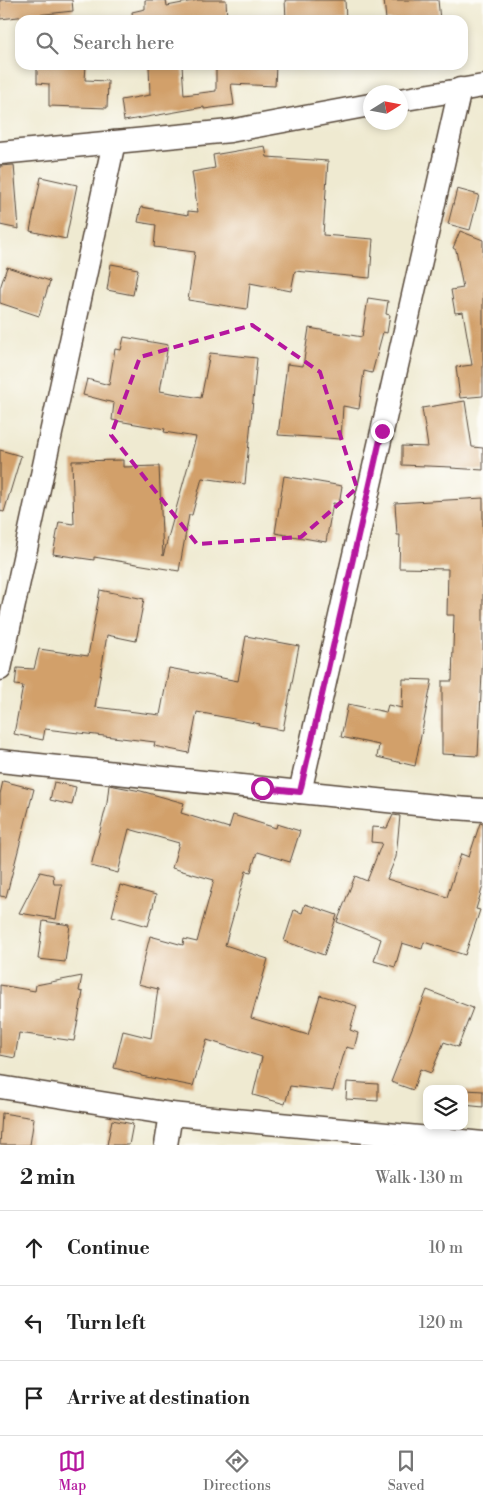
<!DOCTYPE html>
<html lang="en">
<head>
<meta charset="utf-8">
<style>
	:root { --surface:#fff; --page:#f2f2f2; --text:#222; --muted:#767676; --line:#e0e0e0; --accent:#b5179e }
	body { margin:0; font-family:"Libre Bodoni",serif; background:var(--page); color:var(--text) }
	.controls { position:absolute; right:15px; bottom:15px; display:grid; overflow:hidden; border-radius:10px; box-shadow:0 2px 8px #0003 }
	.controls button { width:45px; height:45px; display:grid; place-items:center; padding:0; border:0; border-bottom:1px solid var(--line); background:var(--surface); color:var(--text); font:25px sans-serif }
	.compass { position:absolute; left:363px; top:85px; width:45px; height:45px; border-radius:50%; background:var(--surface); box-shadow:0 2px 8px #0003; rotate:79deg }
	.stop { position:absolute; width:15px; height:15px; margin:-11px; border:4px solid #b5179e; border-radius:50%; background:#fff }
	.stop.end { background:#b5179e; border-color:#fff; box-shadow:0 1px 5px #0008 }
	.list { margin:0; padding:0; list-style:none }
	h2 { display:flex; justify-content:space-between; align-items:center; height:65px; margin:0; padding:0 20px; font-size:21px }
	h2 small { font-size:16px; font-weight:400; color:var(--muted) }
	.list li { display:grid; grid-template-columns:32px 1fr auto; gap:15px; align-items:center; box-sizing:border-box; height:75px; padding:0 20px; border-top:1px solid var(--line) }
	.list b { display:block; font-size:19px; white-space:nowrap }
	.list em { font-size:16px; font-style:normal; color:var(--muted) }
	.icon { flex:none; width:28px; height:28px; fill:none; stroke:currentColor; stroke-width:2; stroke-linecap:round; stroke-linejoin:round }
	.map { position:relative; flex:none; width:483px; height:1145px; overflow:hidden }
	.search { position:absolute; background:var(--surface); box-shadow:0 2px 8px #0003; left:15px; right:15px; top:15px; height:55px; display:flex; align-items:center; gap:12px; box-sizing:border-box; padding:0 18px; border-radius:15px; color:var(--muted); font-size:19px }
	.sheet { height:290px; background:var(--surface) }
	nav { display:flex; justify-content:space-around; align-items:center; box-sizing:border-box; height:70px; border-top:1px solid var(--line); background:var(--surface); font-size:14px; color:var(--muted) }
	nav a { display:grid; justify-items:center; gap:2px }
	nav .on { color:var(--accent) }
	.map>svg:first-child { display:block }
</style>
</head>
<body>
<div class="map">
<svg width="483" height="1145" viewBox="0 0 483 1145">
	<rect width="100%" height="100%" fill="#fdfcf7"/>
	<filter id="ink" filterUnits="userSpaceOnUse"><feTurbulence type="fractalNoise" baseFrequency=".02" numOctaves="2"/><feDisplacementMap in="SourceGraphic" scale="10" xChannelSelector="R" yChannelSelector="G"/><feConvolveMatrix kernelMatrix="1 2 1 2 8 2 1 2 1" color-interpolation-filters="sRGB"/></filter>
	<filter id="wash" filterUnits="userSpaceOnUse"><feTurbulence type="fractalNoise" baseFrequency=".0096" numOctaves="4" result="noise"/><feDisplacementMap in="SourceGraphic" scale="20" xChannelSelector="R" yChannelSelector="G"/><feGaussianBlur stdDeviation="1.12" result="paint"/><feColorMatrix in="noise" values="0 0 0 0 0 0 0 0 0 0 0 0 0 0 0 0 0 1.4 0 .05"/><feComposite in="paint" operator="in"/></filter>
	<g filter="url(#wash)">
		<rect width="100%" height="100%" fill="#efead1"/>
		<g id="blocks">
			<g fill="#d2a06b">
				<path d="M 0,0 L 72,0 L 73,11 L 0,19 Z"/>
				<path d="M 145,0 L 166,0 L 167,6 L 198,0 L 226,0 L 227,20 L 133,20 L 132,12 L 145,9 Z"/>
				<path d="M 285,0 L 345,0 L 346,20 L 286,20 Z"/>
				<path d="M 384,0 L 438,0 L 440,20 L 386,20 Z"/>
				<path d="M 37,65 L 86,65 L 85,80 L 108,81 L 107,108 L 49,106 L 49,84 L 37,83 Z"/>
				<path d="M 149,65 L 182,65 L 184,95 L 216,91 L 216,65 L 276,65 L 275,86 L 231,84 L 234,105 L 204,109 L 204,107 L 124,121 L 121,100 L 150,95 Z"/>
				<path d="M 265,146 L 267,157 L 328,161 L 323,235 L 373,239 L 370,278 L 295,271 L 291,291 L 250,283 L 247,309 L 188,300 L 195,252 L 154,247 L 156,225 L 138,222 L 141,207 L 188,215 L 188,211 L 198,212 L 192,172 L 215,168 L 213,155 Z"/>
				<path d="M 14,165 L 19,229 L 0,225 L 0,166 Z"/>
				<path d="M 41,177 L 77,185 L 66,239 L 30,231 Z"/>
				<path d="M 457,189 L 479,195 L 470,230 L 448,224 Z"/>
				<path d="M 460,231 L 483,240 L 483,396 L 460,398 L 456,367 L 472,365 L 463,312 L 455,313 L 451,290 L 463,288 L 456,250 L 453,248 Z"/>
				<path d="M 111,264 L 138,269 L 133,295 L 107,290 Z"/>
				<path d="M 7,267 L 50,281 L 39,316 L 0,303 L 0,288 Z"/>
				<path d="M 368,298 L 388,301 L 386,314 L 390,315 L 387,333 L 383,332 L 372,373 L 364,371 L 359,409 L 343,406 L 341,439 L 278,435 L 287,364 L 303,366 L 309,328 L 362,337 Z"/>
				<path d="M 124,337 L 168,345 L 160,391 L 201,398 L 210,353 L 257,358 L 245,484 L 202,478 L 192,515 L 189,515 L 179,571 L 94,557 L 94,560 L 53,554 L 59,522 L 74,524 L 72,461 L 123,460 L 123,467 L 159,466 L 163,556 L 196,437 L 164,432 L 165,429 L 112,420 L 114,403 L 83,395 L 87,379 L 109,385 L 115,349 L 121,350 Z"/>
				<path d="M 465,401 L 472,447 L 483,448 L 483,470 L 451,468 L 452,467 L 402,465 L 402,446 L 428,447 L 422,408 Z"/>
				<path d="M 0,450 L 21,456 L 4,512 L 0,511 Z"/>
				<path d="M 284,476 L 342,486 L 339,504 L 333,503 L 326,542 L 275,533 Z"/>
				<path d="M 483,498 L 483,652 L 478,756 L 442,754 L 442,681 L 452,681 L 454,615 L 447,615 L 448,569 L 399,568 L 400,535 L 397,535 L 395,503 Z"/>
				<path d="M 100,590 L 144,599 L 136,641 L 107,635 L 95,707 L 160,715 L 169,668 L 238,681 L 246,636 L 299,646 L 283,730 L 259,726 L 260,724 L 197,712 L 189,753 L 154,746 L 155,742 L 45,729 L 43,740 L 14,734 L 23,686 L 15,685 L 17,668 L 34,669 L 39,649 L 88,656 Z"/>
				<path d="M 403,679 L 432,680 L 415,766 L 377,757 L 379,745 L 341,737 L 348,704 L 386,712 L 388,705 L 402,708 Z"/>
				<path d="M 3,781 L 34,789 L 6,897 L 0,896 L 0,794 Z"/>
				<path d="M 54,782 L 76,787 L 72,805 L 50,800 Z"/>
				<path d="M 109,785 L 141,791 L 184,803 L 181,813 L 229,828 L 233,815 L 276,828 L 277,824 L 300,831 L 290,862 L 257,852 L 251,872 L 246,871 L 225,945 L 268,959 L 251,1018 L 308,1035 L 320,995 L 357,1006 L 350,1030 L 358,1033 L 354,1049 L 346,1047 L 333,1091 L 290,1086 L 285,1104 L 253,1095 L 262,1057 L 207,1040 L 193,1086 L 141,1076 L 141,1075 L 114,1068 L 123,1031 L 151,1038 L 158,989 L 138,984 L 150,936 L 183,945 L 184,939 L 197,942 L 214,880 L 172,868 L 179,843 L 129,829 L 118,873 L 91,866 L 107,803 Z"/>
				<path d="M 393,815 L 400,816 L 396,857 L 387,879 L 447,897 L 461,854 L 469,857 L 480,823 L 483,824 L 483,886 L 476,909 L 480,910 L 465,955 L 424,942 L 422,949 L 402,943 L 395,967 L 374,961 L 381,939 L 337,922 L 355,876 L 367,881 L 382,843 L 371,842 L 372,827 L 387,828 Z"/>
				<path d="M 40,872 L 53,875 L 54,884 L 62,884 L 56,919 L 19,913 Z"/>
				<path d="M 120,885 L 156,895 L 148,926 L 112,916 Z"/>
				<path d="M 305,904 L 337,915 L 324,955 L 284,941 L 294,910 L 302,913 Z"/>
				<path d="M 43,921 L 70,925 L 65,962 L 38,959 Z"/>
				<path d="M 82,976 L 79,991 L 83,992 L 74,1041 L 19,1033 L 15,1058 L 0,1055 L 0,985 L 35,991 L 36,985 Z"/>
				<path d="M 427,990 L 473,1008 L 458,1047 L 444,1042 L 431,1073 L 420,1069 L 413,1090 L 391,1082 Z"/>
				<path d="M 347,1082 L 378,1084 L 378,1101 L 346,1099 Z"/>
				<path d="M 466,1090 L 483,1091 L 483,1107 L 464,1105 Z"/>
				<path d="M 2,1113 L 34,1118 L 30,1145 L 0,1145 Z"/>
				<path d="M 112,1120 L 133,1124 L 129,1145 L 107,1145 Z"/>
			</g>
		</g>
	</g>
	<g filter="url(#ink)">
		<use href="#blocks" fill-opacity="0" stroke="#564739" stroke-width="1"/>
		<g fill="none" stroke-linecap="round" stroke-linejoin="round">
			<defs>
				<g id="minor">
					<path d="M 400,100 L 483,86"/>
					<path d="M 0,153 L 230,131 L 370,105"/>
					<path d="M 0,669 L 114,142"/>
					<path d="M 0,761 L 455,808 L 483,810"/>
					<path d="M 300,792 L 460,89"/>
					<path d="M 0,1087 L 171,1114 L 483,1143"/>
					<path d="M 166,1145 L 171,1114"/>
				</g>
			</defs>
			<use href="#minor" stroke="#564739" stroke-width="25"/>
			<use href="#minor" stroke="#fff" stroke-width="22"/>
		</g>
	</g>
	<g fill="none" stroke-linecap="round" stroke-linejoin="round" filter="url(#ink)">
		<path stroke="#b5179e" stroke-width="6" d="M 262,788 L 300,792 L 382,431"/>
	</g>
	<path fill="none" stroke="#b5179e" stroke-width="4" stroke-dasharray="10 6" stroke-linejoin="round" d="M 252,325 L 320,372 L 357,488 L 301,537 L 197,544 L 111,435 L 140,357 Z"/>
</svg>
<div class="controls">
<button><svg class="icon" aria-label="layers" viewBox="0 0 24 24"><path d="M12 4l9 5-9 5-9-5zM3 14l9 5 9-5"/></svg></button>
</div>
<svg class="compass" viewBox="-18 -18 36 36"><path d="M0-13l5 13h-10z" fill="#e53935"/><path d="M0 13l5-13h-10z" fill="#767676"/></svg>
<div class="stop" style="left:262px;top:788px"></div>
<div class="stop end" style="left:382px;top:431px"></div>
<div class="search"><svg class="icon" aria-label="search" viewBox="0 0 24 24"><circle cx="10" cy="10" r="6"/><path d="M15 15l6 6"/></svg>Search here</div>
</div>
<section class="sheet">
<h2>2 min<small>Walk · 130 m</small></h2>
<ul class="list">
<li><svg class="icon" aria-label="ahead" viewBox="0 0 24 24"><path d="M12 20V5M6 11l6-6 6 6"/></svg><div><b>Continue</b></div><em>10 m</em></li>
<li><svg class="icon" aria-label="left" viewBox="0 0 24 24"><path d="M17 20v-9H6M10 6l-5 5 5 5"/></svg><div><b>Turn left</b></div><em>120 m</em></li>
<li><svg class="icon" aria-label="arrive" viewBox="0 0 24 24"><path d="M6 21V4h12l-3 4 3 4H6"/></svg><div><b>Arrive at destination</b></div></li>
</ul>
</section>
<nav>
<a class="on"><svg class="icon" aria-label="map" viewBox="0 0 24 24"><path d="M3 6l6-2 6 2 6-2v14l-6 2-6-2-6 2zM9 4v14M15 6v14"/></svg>Map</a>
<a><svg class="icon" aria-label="directions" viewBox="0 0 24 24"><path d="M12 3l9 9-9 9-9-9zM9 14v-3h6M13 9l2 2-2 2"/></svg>Directions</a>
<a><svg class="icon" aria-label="saved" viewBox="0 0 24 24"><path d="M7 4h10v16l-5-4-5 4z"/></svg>Saved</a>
</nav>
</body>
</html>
